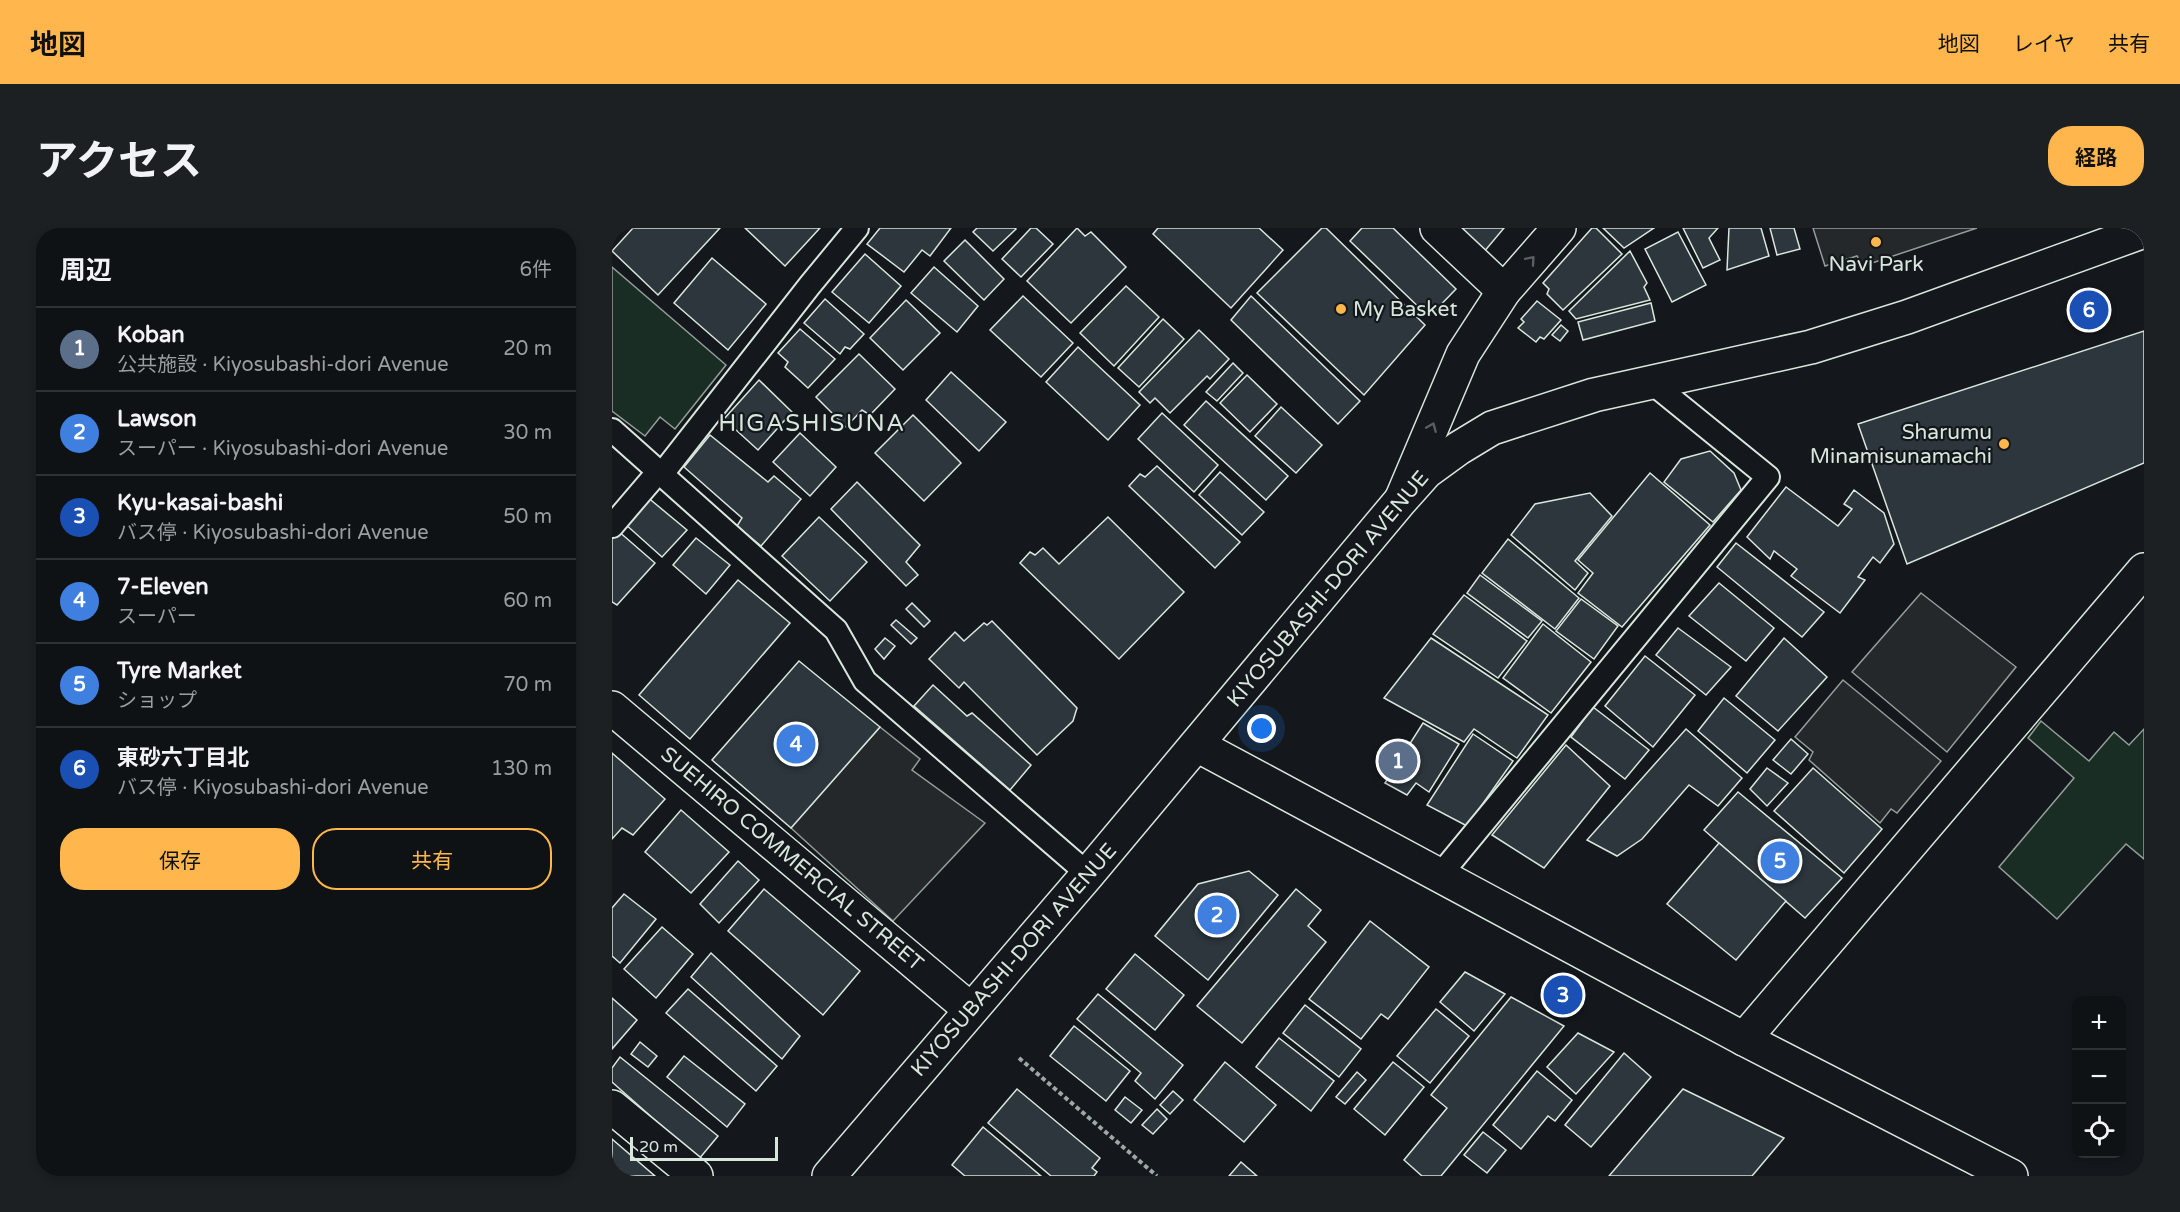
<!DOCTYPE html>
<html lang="ja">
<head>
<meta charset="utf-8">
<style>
	:root { --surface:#0f1215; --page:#1d2022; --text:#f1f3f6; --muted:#9b9ea0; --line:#2f3234; --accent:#ffb74d }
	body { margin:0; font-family:"Varela Round","Noto Sans JP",sans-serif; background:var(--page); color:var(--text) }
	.controls { position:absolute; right:18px; bottom:18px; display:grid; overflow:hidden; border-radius:12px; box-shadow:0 3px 9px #0003 }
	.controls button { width:54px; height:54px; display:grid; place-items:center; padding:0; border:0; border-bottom:2px solid var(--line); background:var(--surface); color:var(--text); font:30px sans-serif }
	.scale { position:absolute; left:18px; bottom:15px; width:148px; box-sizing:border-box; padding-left:6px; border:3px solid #d8e6dc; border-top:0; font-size:16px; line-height:21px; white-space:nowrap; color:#d8e6dc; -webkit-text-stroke:4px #14181c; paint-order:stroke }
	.you { position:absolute; left:650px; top:501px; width:21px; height:21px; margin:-15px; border:4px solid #fff; border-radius:50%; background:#1a73e8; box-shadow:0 0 0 9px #1a73e833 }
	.badge { display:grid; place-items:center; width:39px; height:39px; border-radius:50%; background:var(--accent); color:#fff; font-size:20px; font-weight:700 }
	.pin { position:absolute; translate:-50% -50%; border:3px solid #fff; box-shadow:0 2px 6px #0006 }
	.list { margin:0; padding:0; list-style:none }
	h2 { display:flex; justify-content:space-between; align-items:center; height:78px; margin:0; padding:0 24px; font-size:26px }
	h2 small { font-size:20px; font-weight:400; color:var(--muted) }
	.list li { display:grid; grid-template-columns:39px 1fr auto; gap:18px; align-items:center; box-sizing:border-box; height:84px; padding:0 24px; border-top:2px solid var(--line) }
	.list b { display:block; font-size:22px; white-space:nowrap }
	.list p { margin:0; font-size:20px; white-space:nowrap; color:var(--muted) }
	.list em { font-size:20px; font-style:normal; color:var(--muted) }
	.actions { display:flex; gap:12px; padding:18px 24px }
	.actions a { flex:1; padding:14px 0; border:2px solid var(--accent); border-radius:24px; text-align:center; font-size:21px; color:var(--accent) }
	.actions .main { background:var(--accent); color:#111 }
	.icon { flex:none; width:33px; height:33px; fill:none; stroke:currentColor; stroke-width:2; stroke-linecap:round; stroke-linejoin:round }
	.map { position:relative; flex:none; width:1532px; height:948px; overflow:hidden; border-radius:24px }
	header { display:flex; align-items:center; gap:36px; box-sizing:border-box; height:84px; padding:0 30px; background:var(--accent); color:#111 }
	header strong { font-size:28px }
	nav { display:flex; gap:33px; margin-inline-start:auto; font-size:21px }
	.intro { display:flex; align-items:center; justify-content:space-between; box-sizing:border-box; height:144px; padding:0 36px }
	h1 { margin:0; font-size:42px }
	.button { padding:15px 27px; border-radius:24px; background:var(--accent); color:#111; font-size:21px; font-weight:700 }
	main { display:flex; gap:36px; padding:0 36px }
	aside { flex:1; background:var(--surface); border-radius:24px; box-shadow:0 3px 9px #0003 }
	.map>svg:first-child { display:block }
</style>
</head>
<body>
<header>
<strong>地図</strong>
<nav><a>地図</a><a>レイヤ</a><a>共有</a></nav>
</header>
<div class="intro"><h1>アクセス</h1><a class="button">経路</a></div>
<main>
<aside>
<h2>周辺<small>6件</small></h2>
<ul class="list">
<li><span class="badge" style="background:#5c6f8a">1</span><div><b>Koban</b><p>公共施設 · Kiyosubashi-dori Avenue</p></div><em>20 m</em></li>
<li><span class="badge" style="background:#3f7fe0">2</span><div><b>Lawson</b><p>スーパー · Kiyosubashi-dori Avenue</p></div><em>30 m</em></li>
<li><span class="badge" style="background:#1a4fb4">3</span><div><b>Kyu-kasai-bashi</b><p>バス停 · Kiyosubashi-dori Avenue</p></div><em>50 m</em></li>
<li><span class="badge" style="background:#3f7fe0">4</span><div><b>7-Eleven</b><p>スーパー</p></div><em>60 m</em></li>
<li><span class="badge" style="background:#3f7fe0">5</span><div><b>Tyre Market</b><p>ショップ</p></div><em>70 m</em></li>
<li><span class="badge" style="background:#1a4fb4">6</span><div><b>東砂六丁目北</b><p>バス停 · Kiyosubashi-dori Avenue</p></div><em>130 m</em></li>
</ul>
<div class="actions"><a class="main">保存</a><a>共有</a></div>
</aside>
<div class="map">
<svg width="1532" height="948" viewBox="0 0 1532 948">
	<rect width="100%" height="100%" fill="#14181c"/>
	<g fill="#1a2d24" stroke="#939e99" stroke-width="1.5">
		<path d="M 0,39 L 114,137 L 63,201 L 48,189 L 33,208 L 0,183 Z"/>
		<path d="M 1429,493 L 1477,533 L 1502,504 L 1517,517 L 1532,501 L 1532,631 L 1514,616 L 1445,691 L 1387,639 L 1462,550 L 1416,510 Z"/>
	</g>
	<g fill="#24282b" stroke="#939e99" stroke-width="1.5">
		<path d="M 1201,0 L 1365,0 L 1251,38 L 1245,28 L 1213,38 Z"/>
		<path d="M 1309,365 L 1404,439 L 1335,524 L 1240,444 Z"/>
		<path d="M 1231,452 L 1329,533 L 1285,585 L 1279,581 L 1268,595 L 1197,532 L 1201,524 L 1183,509 Z"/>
		<path d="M 268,499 L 308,531 L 300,542 L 373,595 L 281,693 L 179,600 Z"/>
	</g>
	<g fill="#2c363c" stroke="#d8e6dc" stroke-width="1.5">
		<path d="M 21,0 L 108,0 L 46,67 L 0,23 Z"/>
		<path d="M 133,0 L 208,0 L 173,38 Z"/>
		<path d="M 268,0 L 339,0 L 318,28 L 310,22 L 292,44 L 255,16 Z"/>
		<path d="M 365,0 L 403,0 L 404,1 L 381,23 L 361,4 Z"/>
		<path d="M 419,0 L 424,0 L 441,16 L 409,49 L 390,31 Z"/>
		<path d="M 465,0 L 473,8 L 479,4 L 514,39 L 459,95 L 415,53 Z"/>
		<path d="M 546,0 L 647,0 L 671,22 L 619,80 L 541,6 Z"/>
		<path d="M 710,0 L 714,0 L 813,97 L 752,167 L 645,65 Z"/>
		<path d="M 750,0 L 781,0 L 844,61 L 817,89 L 738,13 Z"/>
		<path d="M 841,0 L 892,0 L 871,25 Z"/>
		<path d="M 980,0 L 984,0 L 1010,26 L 951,82 L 935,66 L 937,61 L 931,55 Z"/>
		<path d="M 991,0 L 1042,0 L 1012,20 Z"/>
		<path d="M 1071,0 L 1106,0 L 1097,10 L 1108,32 L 1091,40 Z"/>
		<path d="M 1117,0 L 1149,0 L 1157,28 L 1115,42 Z"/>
		<path d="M 1158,0 L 1182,0 L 1188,21 L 1165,27 Z"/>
		<path d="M 1066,4 L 1094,57 L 1060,74 L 1033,21 Z"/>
		<path d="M 353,12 L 392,51 L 372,72 L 332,33 Z"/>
		<path d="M 1018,23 L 1035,55 L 1032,59 L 1038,72 L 964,91 L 957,83 Z"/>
		<path d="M 253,26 L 289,58 L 257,95 L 220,64 Z"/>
		<path d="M 100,30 L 154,76 L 116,122 L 62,75 Z"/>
		<path d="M 322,39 L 366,78 L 345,104 L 299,65 Z"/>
		<path d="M 514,58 L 547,89 L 502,138 L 468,105 Z"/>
		<path d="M 411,68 L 461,115 L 429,149 L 378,102 Z"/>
		<path d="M 639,68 L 748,173 L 726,196 L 619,92 Z"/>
		<path d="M 213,71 L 252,106 L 238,121 L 233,119 L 228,126 L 192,95 Z"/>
		<path d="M 294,72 L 328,105 L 291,142 L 258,110 Z"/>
		<path d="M 925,73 L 949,92 L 932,111 L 928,109 L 924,114 L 906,100 L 912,94 L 909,91 Z"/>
		<path d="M 1039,75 L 1043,93 L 971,112 L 966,94 Z"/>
		<path d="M 551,91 L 572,111 L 527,159 L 506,140 Z"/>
		<path d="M 949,97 L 956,103 L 948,113 L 940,107 Z"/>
		<path d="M 188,101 L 223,131 L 196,160 L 173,139 L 176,134 L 166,125 Z"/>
		<path d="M 587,102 L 617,131 L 598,151 L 595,148 L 558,185 L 543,170 L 538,175 L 527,164 Z"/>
		<path d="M 1532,103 L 1532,235 L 1295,336 L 1246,196 Z"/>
		<path d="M 466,119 L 528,177 L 496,212 L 434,154 Z"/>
		<path d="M 247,126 L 283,161 L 258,187 L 250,182 L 234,199 L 204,169 Z"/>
		<path d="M 621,135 L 631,145 L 605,173 L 594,164 Z"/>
		<path d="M 339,144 L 394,194 L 367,223 L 314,172 Z"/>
		<path d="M 635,147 L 665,176 L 638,204 L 608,175 Z"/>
		<path d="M 147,152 L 180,184 L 146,222 L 112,191 Z"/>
		<path d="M 594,173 L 676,248 L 654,272 L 572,197 Z"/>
		<path d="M 669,179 L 710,217 L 684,245 L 643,208 Z"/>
		<path d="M 550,185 L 606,237 L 582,264 L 526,211 Z"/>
		<path d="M 301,187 L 349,235 L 312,273 L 263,225 Z"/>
		<path d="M 188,205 L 224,239 L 198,268 L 161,234 Z"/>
		<path d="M 98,207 L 156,254 L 162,248 L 189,271 L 149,318 L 125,298 L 130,290 L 72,239 Z"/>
		<path d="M 1098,223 L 1122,245 L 1129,262 L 1101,294 L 1052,254 L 1069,231 Z"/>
		<path d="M 545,238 L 628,314 L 603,340 L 517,258 L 528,246 L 533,249 Z"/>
		<path d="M 608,244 L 652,284 L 630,307 L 587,267 Z"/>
		<path d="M 1038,245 L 1098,297 L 1010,399 L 966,365 L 981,345 L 966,332 Z"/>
		<path d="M 245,254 L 308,317 L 294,334 L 306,347 L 294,358 L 219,281 Z"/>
		<path d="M 1174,259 L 1226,298 L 1240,281 L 1232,276 L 1242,262 L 1272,285 L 1282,316 L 1268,335 L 1261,329 L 1246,349 L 1253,352 L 1228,385 L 1179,348 L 1185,341 L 1162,323 L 1158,331 L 1135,309 Z"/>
		<path d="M 978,265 L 1000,288 L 963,333 L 976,345 L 963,362 L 899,307 L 923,276 Z"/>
		<path d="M 34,268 L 75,302 L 50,329 L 12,295 Z"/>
		<path d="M 207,289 L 255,334 L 218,373 L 170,328 Z"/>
		<path d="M 496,289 L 572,364 L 507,431 L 408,335 L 418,324 L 423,327 L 431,320 L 447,336 Z"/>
		<path d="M 5,302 L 43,335 L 5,377 L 0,374 L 0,308 Z"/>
		<path d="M 84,310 L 118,337 L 94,366 L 61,337 Z"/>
		<path d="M 896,311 L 967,370 L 943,401 L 870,345 Z"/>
		<path d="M 1124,315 L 1212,384 L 1190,409 L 1105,339 Z"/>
		<path d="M 868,347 L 930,393 L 916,410 L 855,365 Z"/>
		<path d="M 126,352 L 178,395 L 78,511 L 27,467 Z"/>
		<path d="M 1107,355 L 1162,400 L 1134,433 L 1077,388 Z"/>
		<path d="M 852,367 L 915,413 L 886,450 L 821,406 Z"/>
		<path d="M 969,371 L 1006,398 L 982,431 L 944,403 Z"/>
		<path d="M 300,375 L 318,393 L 312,399 L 294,381 Z"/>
		<path d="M 284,392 L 305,410 L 299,416 L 279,397 Z"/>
		<path d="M 380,393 L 465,480 L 461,493 L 425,527 L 352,454 L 347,460 L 317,431 L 343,404 L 352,413 L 372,395 L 375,397 Z"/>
		<path d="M 931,396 L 979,434 L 939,485 L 891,450 Z"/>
		<path d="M 1066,400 L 1119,439 L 1094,467 L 1044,427 Z"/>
		<path d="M 273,410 L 283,418 L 272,431 L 263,421 Z"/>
		<path d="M 819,410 L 936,487 L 905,530 L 862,501 L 852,514 L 772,470 Z"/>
		<path d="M 1172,410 L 1215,449 L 1166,503 L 1124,468 Z"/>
		<path d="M 1033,428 L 1083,467 L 1041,519 L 993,478 Z"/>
		<path d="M 187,433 L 268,499 L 179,600 L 100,532 Z"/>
		<path d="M 321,457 L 355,488 L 360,485 L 419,537 L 398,562 L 302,478 Z"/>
		<path d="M 1112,470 L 1163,512 L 1135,545 L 1086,503 Z"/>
		<path d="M 981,479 L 1037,522 L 1013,551 L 959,509 Z"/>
		<path d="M 811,495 L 847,516 L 817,564 L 804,555 L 795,567 L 773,555 Z"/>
		<path d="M 1074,501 L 1130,550 L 1106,578 L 1077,557 L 1030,611 L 1005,628 L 975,612 Z"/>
		<path d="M 861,506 L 901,533 L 855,598 L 815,577 Z"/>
		<path d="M 1179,511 L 1196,526 L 1179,546 L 1161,532 Z"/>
		<path d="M 954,517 L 998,558 L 932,640 L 880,607 Z"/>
		<path d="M 0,525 L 53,571 L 21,607 L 10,600 L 0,611 Z"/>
		<path d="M 1155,540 L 1176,555 L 1155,578 L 1138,561 Z"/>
		<path d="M 1201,540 L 1270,601 L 1232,645 L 1162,583 Z"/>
		<path d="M 1126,564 L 1230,650 L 1193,690 L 1092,602 Z"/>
		<path d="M 69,582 L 117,624 L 79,665 L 33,624 Z"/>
		<path d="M 1107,615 L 1174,673 L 1124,732 L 1055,676 Z"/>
		<path d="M 126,633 L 147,652 L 107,695 L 88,676 Z"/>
		<path d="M 637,643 L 666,667 L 596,752 L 543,708 L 586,656 Z"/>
		<path d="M 152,661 L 248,743 L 211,787 L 116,703 Z"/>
		<path d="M 684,661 L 709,682 L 696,698 L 714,714 L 630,815 L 585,778 Z"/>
		<path d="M 12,666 L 44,691 L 8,735 L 0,728 L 0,680 Z"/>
		<path d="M 758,693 L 817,739 L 776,791 L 769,786 L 749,811 L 697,771 Z"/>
		<path d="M 50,699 L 81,726 L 44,770 L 12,741 Z"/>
		<path d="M 99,725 L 188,808 L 170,831 L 79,749 Z"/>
		<path d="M 523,726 L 572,767 L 543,802 L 494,761 Z"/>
		<path d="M 853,744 L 893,766 L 862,803 L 828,774 Z"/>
		<path d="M 76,761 L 165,838 L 144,863 L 54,785 Z"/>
		<path d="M 486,766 L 571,837 L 543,871 L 523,853 L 529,845 L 465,791 Z"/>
		<path d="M 899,769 L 952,798 L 829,948 L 810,948 L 792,932 L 835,880 L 819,867 Z"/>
		<path d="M 0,770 L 25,792 L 0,821 Z"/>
		<path d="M 693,777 L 749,821 L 727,849 L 671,805 Z"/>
		<path d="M 824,781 L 857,808 L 818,855 L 785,828 Z"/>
		<path d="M 462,798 L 518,843 L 494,873 L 438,828 Z"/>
		<path d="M 966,805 L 1002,824 L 964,866 L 935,839 Z"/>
		<path d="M 667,810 L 722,853 L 699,883 L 644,839 Z"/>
		<path d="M 28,814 L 45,828 L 36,839 L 19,826 Z"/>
		<path d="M 1012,825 L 1039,849 L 979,919 L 953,897 Z"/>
		<path d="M 72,828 L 133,876 L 115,899 L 55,849 Z"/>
		<path d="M 8,829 L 106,908 L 87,931 L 0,854 L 0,840 Z"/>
		<path d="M 613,834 L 664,877 L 632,914 L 582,872 Z"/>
		<path d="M 781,834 L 812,859 L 773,907 L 742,881 Z"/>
		<path d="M 925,843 L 960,872 L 943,893 L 936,888 L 909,921 L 881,897 Z"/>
		<path d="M 745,844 L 754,852 L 733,876 L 724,869 Z"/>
		<path d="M 405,861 L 488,930 L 480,940 L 485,944 L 482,948 L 439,948 L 376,895 Z"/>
		<path d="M 1071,861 L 1172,910 L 1140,948 L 997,948 Z"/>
		<path d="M 561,863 L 571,872 L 558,886 L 548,877 Z"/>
		<path d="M 513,869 L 530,882 L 519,895 L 503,882 Z"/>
		<path d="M 545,881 L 555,891 L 541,906 L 530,897 Z"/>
		<path d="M 371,899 L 429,948 L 353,948 L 340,937 Z"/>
		<path d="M 871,904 L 894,922 L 875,945 L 852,927 Z"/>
		<path d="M 0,911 L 43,948 L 0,948 Z"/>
		<path d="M 629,934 L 645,948 L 617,948 Z"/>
	</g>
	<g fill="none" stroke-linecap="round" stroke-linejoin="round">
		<defs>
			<g id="lane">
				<path d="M 0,202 L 224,402 L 253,453 L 476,646"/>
				<path d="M 50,246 L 198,57 L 245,0"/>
				<path d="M 0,298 L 47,243"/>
				<path d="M 828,647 L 1156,249 L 1039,154"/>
			</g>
			<g id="street">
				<path d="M 825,0 L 892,63"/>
				<path d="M 790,270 L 851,126 L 892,63 L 947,0"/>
				<path d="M 0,480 L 359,782"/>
				<path d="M 1132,811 L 1532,342"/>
				<path d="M 0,879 L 84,948"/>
			</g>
			<path id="secondary" d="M 585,517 L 1132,811 L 1399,948"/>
			<path id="primary" d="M 217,948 L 476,646 L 789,272 L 814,244 L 847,220 L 880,200 L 982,167 L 1199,119 L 1295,89 L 1532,3"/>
		</defs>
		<use href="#lane" stroke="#d8e6dc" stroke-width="26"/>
		<use href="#street" stroke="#d8e6dc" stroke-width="36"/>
		<use href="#secondary" stroke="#d8e6dc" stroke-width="36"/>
		<use href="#primary" stroke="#d8e6dc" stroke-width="36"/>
		<path stroke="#9da8a2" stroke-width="4" stroke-dasharray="4.5 3" stroke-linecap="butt" d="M 407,830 L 545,948"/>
		<use href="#lane" stroke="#14181c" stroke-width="22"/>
		<use href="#street" stroke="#14181c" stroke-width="33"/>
		<use href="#secondary" stroke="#14181c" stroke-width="33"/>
		<use href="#primary" stroke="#14181c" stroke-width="33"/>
	</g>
	<defs><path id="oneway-chevron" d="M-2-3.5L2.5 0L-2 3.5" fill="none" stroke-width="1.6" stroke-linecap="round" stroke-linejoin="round" transform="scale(1.5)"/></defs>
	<g stroke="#59605f">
		<use href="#oneway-chevron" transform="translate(919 32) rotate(-49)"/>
		<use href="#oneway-chevron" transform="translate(820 199) rotate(-67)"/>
	</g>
	<g fill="#ffb74d" stroke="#14181c" stroke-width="2">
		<circle cx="1264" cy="14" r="6"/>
		<circle cx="729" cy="81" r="6"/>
		<circle cx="1392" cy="216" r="6"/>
	</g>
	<g text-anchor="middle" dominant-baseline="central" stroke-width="4.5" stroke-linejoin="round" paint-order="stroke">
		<g font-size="21" fill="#d8e6dc" stroke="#14181c">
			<text x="1264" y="36">Navi Park</text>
			<text x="741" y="81" text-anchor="start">My Basket</text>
			<text x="1380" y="204" text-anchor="end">Sharumu<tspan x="1380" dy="24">Minamisunamachi</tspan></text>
		</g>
		<g font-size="21" fill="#d8e6dc" stroke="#14181c">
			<text transform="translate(716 361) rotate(-50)">KIYOSUBASHI-DORI AVENUE</text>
			<text transform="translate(180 631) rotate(40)">SUEHIRO COMMERCIAL STREET</text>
			<text transform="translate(402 732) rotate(-49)">KIYOSUBASHI-DORI AVENUE</text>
		</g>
		<g font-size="24" letter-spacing="1.5" fill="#d8e6dc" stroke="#14181c">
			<text x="200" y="195">HIGASHISUNA</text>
		</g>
	</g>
</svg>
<div class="controls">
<button>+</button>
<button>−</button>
<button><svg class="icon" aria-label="locate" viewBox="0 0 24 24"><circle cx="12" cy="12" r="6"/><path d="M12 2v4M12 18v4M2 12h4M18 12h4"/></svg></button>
</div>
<div class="scale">20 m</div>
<div class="you"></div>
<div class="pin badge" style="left:786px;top:533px;background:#5c6f8a">1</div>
<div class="pin badge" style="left:605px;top:687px;background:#3f7fe0">2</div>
<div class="pin badge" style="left:951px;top:767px;background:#1a4fb4">3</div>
<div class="pin badge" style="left:184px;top:516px;background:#3f7fe0">4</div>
<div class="pin badge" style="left:1168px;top:633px;background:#3f7fe0">5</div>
<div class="pin badge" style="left:1477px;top:82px;background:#1a4fb4">6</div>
</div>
</main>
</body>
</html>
